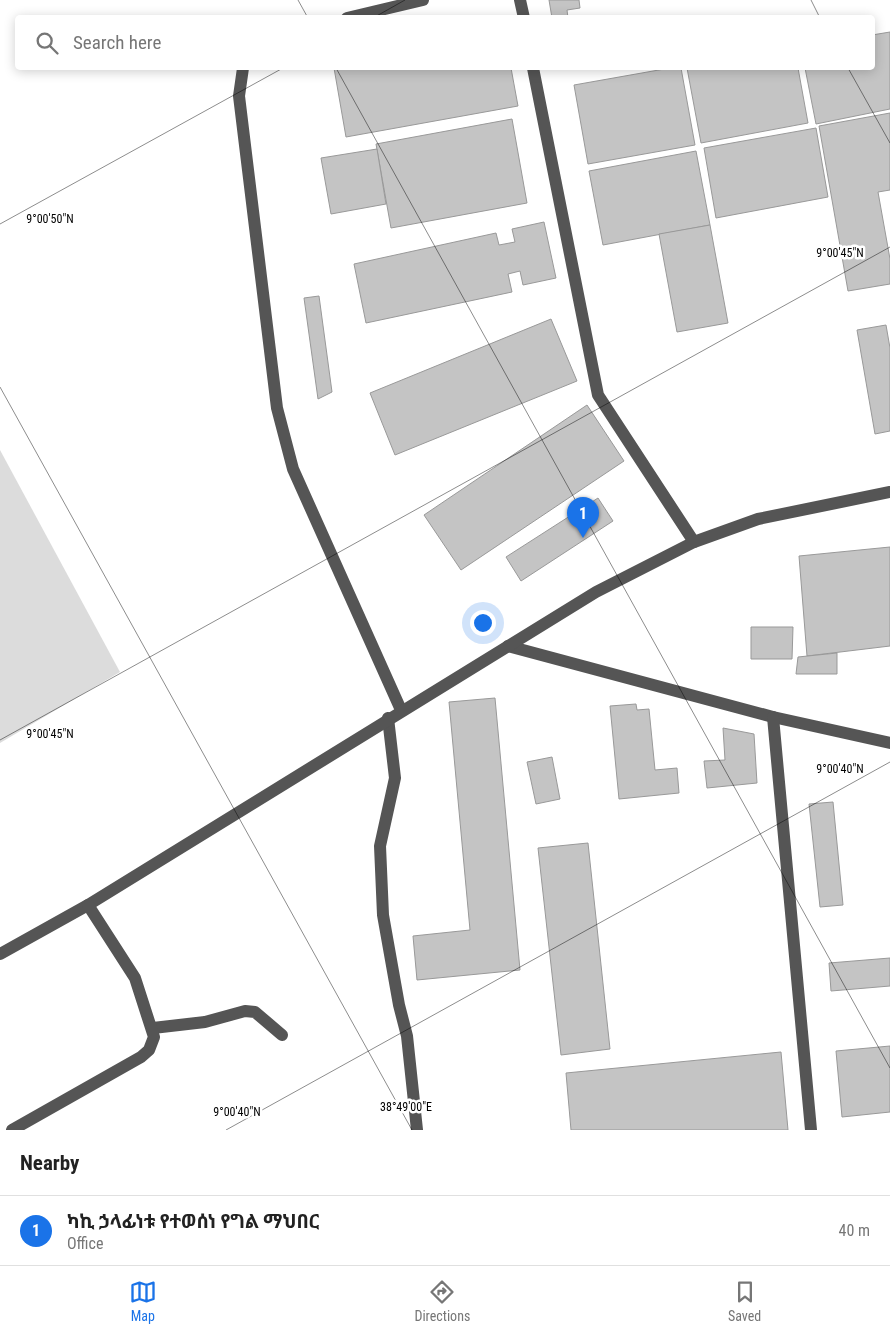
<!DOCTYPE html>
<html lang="en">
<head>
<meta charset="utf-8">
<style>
	:root { --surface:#fff; --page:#f6f6f6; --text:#222; --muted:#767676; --line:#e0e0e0; --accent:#1a73e8 }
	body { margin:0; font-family:"Roboto Condensed","Noto Sans Ethiopic",sans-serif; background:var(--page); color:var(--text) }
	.you { position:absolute; left:482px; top:622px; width:18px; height:18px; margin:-12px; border:4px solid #fff; border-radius:50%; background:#1a73e8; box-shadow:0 0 0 8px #1a73e833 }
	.badge { display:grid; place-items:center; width:32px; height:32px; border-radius:50%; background:var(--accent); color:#fff; font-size:16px; font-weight:700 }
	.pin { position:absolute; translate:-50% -41px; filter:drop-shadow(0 1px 2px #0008) }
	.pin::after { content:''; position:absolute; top:26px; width:18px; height:15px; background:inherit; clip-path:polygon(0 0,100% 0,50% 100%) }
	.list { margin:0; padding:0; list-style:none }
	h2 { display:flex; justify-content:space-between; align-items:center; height:65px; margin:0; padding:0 20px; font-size:21px }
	h2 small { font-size:16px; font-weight:400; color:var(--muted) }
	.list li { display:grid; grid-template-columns:32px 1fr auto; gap:15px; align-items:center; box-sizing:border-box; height:70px; padding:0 20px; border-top:1px solid var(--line) }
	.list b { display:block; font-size:19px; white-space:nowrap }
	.list p { margin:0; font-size:16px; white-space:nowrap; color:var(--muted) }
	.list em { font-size:16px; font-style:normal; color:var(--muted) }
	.icon { flex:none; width:28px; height:28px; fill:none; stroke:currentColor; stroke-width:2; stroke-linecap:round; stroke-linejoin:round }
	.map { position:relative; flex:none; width:890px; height:1130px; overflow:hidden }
	.search { position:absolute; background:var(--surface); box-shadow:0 2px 12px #0003; left:15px; right:15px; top:15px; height:55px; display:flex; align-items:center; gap:12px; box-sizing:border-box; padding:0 18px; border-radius:5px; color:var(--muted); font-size:19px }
	.sheet { height:135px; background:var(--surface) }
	nav { display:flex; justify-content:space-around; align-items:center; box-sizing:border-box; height:70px; border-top:1px solid var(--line); background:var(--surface); font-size:14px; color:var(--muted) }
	nav a { display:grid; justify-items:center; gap:2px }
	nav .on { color:var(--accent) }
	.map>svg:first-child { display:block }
</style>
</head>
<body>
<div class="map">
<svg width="890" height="1130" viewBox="0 0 890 1130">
	<rect width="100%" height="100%" fill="#fff"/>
	<path fill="#dcdcdc" d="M 0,450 L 120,672 L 0,743 Z"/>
	<g fill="#c4c4c4" stroke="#999">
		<path d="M 549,0 L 579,0 L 580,8 L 567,10 L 568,18 L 552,18 Z"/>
		<path d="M 890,32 L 890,109 L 816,124 L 805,68 L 872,68 L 872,35 Z"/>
		<path d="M 334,68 L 511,68 L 518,106 L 346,137 Z"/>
		<path d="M 670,68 L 681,68 L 695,145 L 588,164 L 574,85 Z"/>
		<path d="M 687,68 L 798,68 L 808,123 L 701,143 Z"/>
		<path d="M 890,113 L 890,190 L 878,192 L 890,259 L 890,284 L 848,291 L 819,126 Z"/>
		<path d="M 512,119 L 527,203 L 391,228 L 376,144 Z"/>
		<path d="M 816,128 L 828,197 L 716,218 L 704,148 Z"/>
		<path d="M 377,149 L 386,204 L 331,214 L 321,158 Z"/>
		<path d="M 696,151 L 710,225 L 603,245 L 589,171 Z"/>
		<path d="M 544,222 L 556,278 L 523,285 L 520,271 L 508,274 L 512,292 L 366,323 L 354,264 L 496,233 L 499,245 L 515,242 L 512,229 Z"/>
		<path d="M 710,225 L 728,323 L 677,332 L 659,234 Z"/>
		<path d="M 319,296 L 332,392 L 318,399 L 304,298 Z"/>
		<path d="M 551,319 L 577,381 L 395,455 L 370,393 Z"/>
		<path d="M 886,325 L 890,348 L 890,431 L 875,434 L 857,330 Z"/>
		<path d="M 587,405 L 624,461 L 461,570 L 424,515 Z"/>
		<path d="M 598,498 L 613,521 L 521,581 L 506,557 Z"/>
		<path d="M 890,547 L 890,646 L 807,656 L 799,556 Z"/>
		<path d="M 751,627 L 793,627 L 792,659 L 751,659 Z"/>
		<path d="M 837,653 L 837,674 L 796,674 L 798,657 Z"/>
		<path d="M 495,698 L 520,970 L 417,980 L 413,936 L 470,930 L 449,702 Z"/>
		<path d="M 636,704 L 637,710 L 649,709 L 655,770 L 677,768 L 679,793 L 619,799 L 610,706 Z"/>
		<path d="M 723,728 L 754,734 L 757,783 L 707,788 L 704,761 L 725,760 Z"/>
		<path d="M 552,757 L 560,799 L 536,804 L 527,762 Z"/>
		<path d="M 833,802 L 843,905 L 820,907 L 809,804 Z"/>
		<path d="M 588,843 L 610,1049 L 561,1055 L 538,848 Z"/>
		<path d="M 890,958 L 890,986 L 831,991 L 829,963 Z"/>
		<path d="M 890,1046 L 890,1112 L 842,1117 L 836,1051 Z"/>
		<path d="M 781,1052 L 788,1130 L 571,1130 L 566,1073 Z"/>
	</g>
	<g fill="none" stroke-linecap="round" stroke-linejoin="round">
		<g stroke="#555" stroke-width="12">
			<path d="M 520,0 L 524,18"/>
			<path d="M 347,18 L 423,0"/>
			<path d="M 243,68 L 239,96 L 277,408 L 293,469 L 401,710"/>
			<path d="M 533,68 L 598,395 L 694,542"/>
			<path d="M 508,646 L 773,717 L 890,743"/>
			<path d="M 773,717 L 811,1130"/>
			<path d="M 388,718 L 395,778 L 380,846 L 383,915 L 399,1005 L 407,1036 L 417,1130"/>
			<path d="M 0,954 L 88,905 L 596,592 L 694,542 L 758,519 L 890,492"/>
			<path d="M 153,1028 L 205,1022 L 245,1011 L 255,1012 L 282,1035"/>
			<path d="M 12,1130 L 141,1057 L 149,1050 L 154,1037 L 135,978 L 88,905"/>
		</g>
	</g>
	<path fill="none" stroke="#000" stroke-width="1" stroke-opacity="0.45" d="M 298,0 L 308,18M 811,0 L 820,18M 373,18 L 405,0M 336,68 L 890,1068M 848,68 L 890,143M 0,224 L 283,68M 0,387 L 412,1130M 0,740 L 890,247M 226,1130 L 890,762"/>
	<g font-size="12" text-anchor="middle" fill="#000" stroke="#fff" stroke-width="5" stroke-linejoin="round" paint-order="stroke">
		<text x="50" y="223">9°00'50"N</text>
		<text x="840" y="257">9°00'45"N</text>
		<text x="50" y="738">9°00'45"N</text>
		<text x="840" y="773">9°00'40"N</text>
		<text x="406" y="1111">38°49'00"E</text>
		<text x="237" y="1116">9°00'40"N</text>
	</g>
</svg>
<div class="you"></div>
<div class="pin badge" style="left:583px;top:538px">1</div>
<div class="search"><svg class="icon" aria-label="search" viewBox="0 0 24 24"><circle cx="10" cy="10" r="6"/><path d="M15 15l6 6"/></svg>Search here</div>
</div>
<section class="sheet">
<h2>Nearby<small></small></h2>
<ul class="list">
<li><span class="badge">1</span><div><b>ካኪ ኃላፊነቱ የተወሰነ የግል ማህበር</b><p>Office</p></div><em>40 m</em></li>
</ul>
</section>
<nav>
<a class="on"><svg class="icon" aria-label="map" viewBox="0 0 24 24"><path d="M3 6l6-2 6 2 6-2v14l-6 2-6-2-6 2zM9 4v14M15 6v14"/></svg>Map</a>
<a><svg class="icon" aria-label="directions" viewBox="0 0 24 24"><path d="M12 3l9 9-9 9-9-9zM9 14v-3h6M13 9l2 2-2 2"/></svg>Directions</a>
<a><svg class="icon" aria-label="saved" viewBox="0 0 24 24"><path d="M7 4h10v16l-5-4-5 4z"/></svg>Saved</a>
</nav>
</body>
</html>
